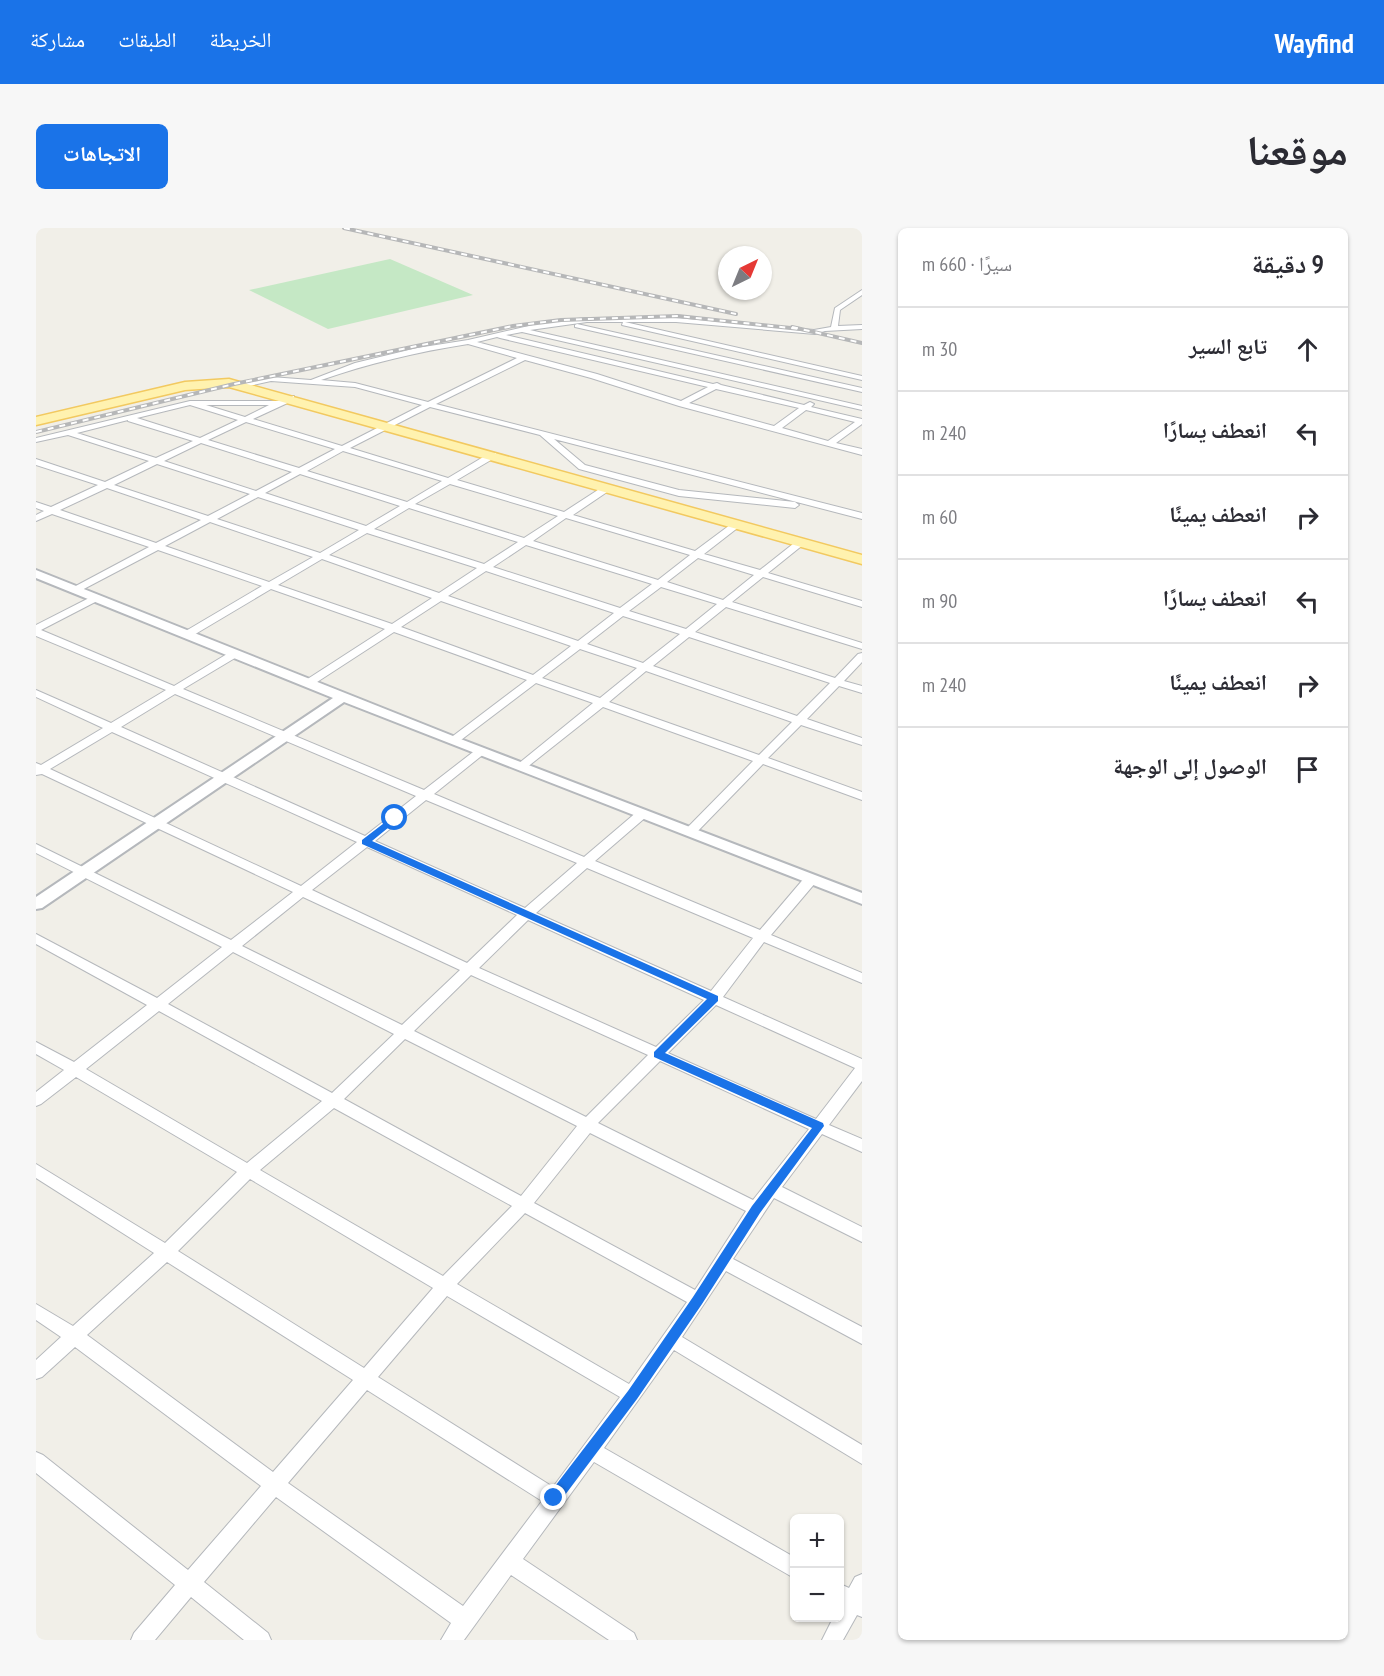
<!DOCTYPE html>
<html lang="ar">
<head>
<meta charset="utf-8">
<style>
	:root { --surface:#fff; --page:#f7f7f7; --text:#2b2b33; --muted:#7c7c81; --line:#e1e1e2; --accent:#1a73e8 }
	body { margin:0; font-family:"PT Sans Narrow","Noto Naskh Arabic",sans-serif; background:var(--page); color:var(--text); direction:rtl }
	.controls { position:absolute; right:18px; bottom:18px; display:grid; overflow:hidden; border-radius:9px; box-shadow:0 2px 4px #0004 }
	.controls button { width:54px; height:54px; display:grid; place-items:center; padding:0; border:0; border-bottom:2px solid var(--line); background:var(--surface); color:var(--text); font:30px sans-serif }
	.compass { position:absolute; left:682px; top:18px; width:54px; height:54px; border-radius:50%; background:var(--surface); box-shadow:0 2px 4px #0004; rotate:43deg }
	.stop { position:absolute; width:18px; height:18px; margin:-14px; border:4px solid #1a73e8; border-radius:50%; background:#fff }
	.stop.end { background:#1a73e8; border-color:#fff; box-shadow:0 2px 6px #0008 }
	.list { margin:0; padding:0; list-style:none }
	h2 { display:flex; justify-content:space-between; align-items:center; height:78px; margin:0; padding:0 24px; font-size:26px }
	h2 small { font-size:20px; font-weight:400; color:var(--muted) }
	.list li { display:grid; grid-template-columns:39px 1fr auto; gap:18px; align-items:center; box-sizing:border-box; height:84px; padding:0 24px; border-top:2px solid var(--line) }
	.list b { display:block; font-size:22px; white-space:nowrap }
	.list em { font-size:20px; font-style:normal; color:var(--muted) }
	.icon { flex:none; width:33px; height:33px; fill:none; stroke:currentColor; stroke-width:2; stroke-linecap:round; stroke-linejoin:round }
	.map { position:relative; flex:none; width:826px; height:1412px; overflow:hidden; direction:ltr; border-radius:9px }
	header { display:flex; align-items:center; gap:36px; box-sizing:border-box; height:84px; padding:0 30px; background:var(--accent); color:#fff }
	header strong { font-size:28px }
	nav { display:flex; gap:33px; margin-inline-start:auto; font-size:21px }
	.intro { display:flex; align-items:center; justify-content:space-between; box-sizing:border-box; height:144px; padding:0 36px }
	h1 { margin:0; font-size:42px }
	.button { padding:15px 27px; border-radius:9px; background:var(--accent); color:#fff; font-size:21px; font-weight:700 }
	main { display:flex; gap:36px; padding:0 36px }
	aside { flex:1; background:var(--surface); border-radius:9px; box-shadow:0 2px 4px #0004 }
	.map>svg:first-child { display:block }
</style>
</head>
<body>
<header>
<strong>Wayfind</strong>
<nav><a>الخريطة</a><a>الطبقات</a><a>مشاركة</a></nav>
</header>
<div class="intro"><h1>موقعنا</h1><a class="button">الاتجاهات</a></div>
<main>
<aside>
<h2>9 دقيقة<small>سيرًا · 660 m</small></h2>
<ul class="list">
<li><svg class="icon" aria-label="ahead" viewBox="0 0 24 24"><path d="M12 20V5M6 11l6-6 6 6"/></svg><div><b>تابع السير</b></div><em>30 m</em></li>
<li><svg class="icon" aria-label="left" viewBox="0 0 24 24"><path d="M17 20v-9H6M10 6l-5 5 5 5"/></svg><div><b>انعطف يسارًا</b></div><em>240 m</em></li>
<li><svg class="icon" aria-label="right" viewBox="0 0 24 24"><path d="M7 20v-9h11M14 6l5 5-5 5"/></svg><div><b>انعطف يمينًا</b></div><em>60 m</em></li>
<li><svg class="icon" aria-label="left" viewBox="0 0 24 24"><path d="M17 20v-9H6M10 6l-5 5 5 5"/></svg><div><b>انعطف يسارًا</b></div><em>90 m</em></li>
<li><svg class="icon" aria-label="right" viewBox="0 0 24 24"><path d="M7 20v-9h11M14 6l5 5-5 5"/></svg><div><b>انعطف يمينًا</b></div><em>240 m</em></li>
<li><svg class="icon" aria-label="arrive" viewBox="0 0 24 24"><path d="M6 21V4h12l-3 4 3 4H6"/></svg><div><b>الوصول إلى الوجهة</b></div></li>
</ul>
</aside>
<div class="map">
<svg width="826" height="1412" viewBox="0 0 826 1412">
	<rect width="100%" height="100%" fill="#f1efe8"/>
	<path fill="#c5e8c5" d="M 354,31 L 437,67 L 292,101 L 213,62 Z"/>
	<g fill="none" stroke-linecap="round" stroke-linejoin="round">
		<defs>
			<g id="minor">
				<path d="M 826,62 L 826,67 L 804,82 L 802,98 L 826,97 L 826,101 L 789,103 L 779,106 L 640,94 L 589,94 L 826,148 L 826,152 L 586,97 L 587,94 L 551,94 L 494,102 L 826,178 L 826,182 L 486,104 L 470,107 L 677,156 L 681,155 L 685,157 L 768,177 L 774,174 L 778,176 L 775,179 L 826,191 L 826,196 L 800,215 L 826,221 L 826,227 L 643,178 L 555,150 L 489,132 L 400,176 L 826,285 L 826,291 L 518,211 L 549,237 L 643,262 L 759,274 L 763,277 L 759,280 L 643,268 L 543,241 L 504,207 L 394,179 L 314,220 L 412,250 L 454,225 L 460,225 L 460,229 L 421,252 L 528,284 L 568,258 L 574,258 L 574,262 L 537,287 L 659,323 L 698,294 L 704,294 L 704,298 L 668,326 L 724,342 L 762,312 L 768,312 L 768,316 L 732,345 L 826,373 L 826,379 L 727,349 L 696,374 L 826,415 L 826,421 L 690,379 L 659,404 L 799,450 L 822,426 L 826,425 L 826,434 L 808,453 L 826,458 L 826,465 L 803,458 L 771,491 L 826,510 L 826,517 L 765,497 L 732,530 L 826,564 L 826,572 L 727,536 L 658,607 L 650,607 L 648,604 L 650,601 L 717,533 L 567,479 L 490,540 L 482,540 L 480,538 L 482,536 L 557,475 L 500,455 L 421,515 L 413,515 L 413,511 L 491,452 L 358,404 L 278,456 L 270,456 L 270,452 L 349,401 L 235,361 L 156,408 L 148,408 L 148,404 L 226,358 L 122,322 L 42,364 L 36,364 L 36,360 L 113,319 L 16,286 L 0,293 L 0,287 L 8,283 L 0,280 L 0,274 L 15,279 L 62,257 L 0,237 L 0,231 L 69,254 L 113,233 L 32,207 L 0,214 L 0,210 L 154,173 L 242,173 L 258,168 L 258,172 L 217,191 L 306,218 L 386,177 L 319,159 L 235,153 L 204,160 L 200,158 L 235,149 L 275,152 L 319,135 L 381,120 L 432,112 L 510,94 L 551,90 L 640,90 L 778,102 L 795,99 L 799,80 ZM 461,109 L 464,110 L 672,159 L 645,173 L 561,146 L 441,114 ZM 432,116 L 481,130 L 392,174 L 319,155 L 285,152 C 334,135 381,124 432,116 ZM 680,161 L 763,180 L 738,198 L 653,175 ZM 154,177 L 202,192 L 164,210 L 101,190 ZM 170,177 L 233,177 L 209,189 ZM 770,182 L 819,194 L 792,213 L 746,200 ZM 92,192 L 92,193 L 157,213 L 120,230 L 41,205 ZM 210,194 L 299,221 L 263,240 L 172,212 ZM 165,215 L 256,244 L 220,263 L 128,233 ZM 307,223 L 406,253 L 371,274 L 271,243 ZM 121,236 L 214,266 L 172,288 L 78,257 ZM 264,246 L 364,278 L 330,298 L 229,265 ZM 414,256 L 522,288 L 488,310 L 379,276 ZM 71,260 L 165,292 L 120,315 L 24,282 ZM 222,269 L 323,302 L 284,325 L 181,291 ZM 373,280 L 482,314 L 448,336 L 338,301 ZM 530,290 L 654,327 L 622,352 L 497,313 ZM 174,294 L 277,329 L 233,354 L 129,318 ZM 331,305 L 441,340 L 403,365 L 293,327 ZM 490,317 L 616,356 L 584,380 L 457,339 ZM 662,330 L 718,347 L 687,372 L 631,354 ZM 286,331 L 396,370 L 356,396 L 242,357 ZM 450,343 L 578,385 L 542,413 L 412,368 ZM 625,359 L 681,376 L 650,401 L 593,383 ZM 405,373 L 535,418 L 497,447 L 365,399 ZM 587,388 L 644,406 L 607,435 L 551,416 ZM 653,409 L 794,455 L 761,488 L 617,438 ZM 544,421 L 601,440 L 564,470 L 506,450 ZM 610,443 L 756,494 L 723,527 L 573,474 Z"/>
				<path d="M 541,96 L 826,160 L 826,164 L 539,99 L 539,97 Z"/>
				<path d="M 59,367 L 64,370 L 63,372 L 5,402 L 138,458 L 196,423 L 204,423 L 204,427 L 147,461 L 388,562 L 441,521 L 449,521 L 451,523 L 449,525 L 398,566 L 548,629 L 602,583 L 610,583 L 612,586 L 610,589 L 559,633 L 724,702 L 770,648 L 780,648 L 781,651 L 780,654 L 735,707 L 826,745 L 826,755 L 728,714 L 687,769 L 826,831 L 826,853 L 793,897 L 826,911 L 826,924 L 786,906 L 746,959 L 826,999 L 826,1014 L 738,970 L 697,1031 L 826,1099 L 826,1116 L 690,1043 L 646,1109 L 826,1217 L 826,1236 L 638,1122 L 568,1220 L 758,1329 L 758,1350 L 558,1234 L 487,1331 L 598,1405 L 601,1412 L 573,1412 L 475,1347 L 428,1412 L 405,1412 L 415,1395 L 240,1269 L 168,1354 L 232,1405 L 235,1412 L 208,1412 L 155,1369 L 119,1412 L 95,1412 L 98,1405 L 139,1357 L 0,1245 L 0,1224 L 7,1227 L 152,1342 L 225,1258 L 39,1119 L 6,1149 L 0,1151 L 0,1132 L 25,1109 L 0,1092 L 0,1076 L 37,1098 L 118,1025 L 0,950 L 0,936 L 129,1015 L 201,944 L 40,849 L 5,876 L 0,878 L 0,864 L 28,842 L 0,826 L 0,814 L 38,834 L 111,777 L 0,716 L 0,706 L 121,770 L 186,719 L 0,625 L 0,616 L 195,712 L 257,664 L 6,546 L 0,547 L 0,535 L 5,537 L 67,500 L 0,469 L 0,462 L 75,495 L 130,462 L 0,408 L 0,397 ZM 139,466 L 380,568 L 329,608 L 85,499 ZM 76,504 L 321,614 L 265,658 L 14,541 ZM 390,572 L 541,635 L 489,680 L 339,613 ZM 331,619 L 481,687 L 431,735 L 276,662 ZM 551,640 L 717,710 L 675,763 L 500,685 ZM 267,669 L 424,742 L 366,797 L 206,718 ZM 492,692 L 668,772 L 620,819 L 443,740 ZM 197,724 L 358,806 L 296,865 L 132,776 ZM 435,747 L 612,827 L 550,889 L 378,803 ZM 680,777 L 819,840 L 780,891 L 632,825 ZM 123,783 L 286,873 L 211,935 L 50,841 ZM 369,811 L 541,898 L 485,968 L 308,871 ZM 624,833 L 773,901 L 717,972 L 562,895 ZM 298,880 L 476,978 L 407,1048 L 224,942 ZM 554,905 L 710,983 L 659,1062 L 498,975 ZM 214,951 L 397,1060 L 328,1140 L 142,1023 ZM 489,985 L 651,1074 L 593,1156 L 421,1056 ZM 131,1034 L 317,1152 L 237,1244 L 51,1107 ZM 411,1068 L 584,1169 L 517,1259 L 342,1149 ZM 331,1162 L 506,1273 L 427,1378 L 252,1255 Z"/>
				<path d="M 826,1346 L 826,1389 L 821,1387 L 807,1412 L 786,1412 L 797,1390 L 804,1390 L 804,1356 L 813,1360 L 819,1349 Z"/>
			</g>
			<path id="tertiary" d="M 0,342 L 422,510 L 826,665 L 826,676 L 308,474 L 6,680 L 0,681 L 0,669 L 297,470 L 0,350 Z"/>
			<path id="primary" d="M 193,151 L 826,327 L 826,336 L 193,159 L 149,162 L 0,197 L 0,189 L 149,154 Z"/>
		</defs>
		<use href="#minor" stroke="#b5b8bc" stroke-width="2"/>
		<use href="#tertiary" stroke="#b5b8bc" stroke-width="4"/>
		<use href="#primary" stroke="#f2c960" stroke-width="3"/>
		<use href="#minor" fill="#fff" fill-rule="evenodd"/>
		<use href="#tertiary" fill="#fff" fill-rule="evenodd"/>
		<use href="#primary" fill="#fff2af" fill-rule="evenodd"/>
		<defs>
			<g id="rail">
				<path d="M 308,0 L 700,86"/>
				<path d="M 756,99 L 826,115"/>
				<path d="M 0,204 L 198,156 L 477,98 L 525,92 L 642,88 L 764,101"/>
			</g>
		</defs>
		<use href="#rail" stroke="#b6b7b8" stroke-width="4"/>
		<use href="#rail" stroke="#fff" stroke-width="2" stroke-dasharray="6" stroke-linecap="butt"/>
	</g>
	<path fill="#1a73e8" d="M 356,589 L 364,590 L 336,613 L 682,768 L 682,773 L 629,825 L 787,895 L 788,898 L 724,985 L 666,1076 L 601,1171 L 523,1275 L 518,1277 L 513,1275 L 511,1270 L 513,1266 L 592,1163 L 657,1069 L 716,978 L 776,900 L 618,829 L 618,824 L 671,771 L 326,616 L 326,612 Z"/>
</svg>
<div class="controls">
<button>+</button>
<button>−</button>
</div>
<svg class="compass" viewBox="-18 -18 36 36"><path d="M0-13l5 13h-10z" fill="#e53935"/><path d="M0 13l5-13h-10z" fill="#7c7c81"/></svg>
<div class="stop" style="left:359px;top:590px"></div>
<div class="stop end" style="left:518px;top:1270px"></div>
</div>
</main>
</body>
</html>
